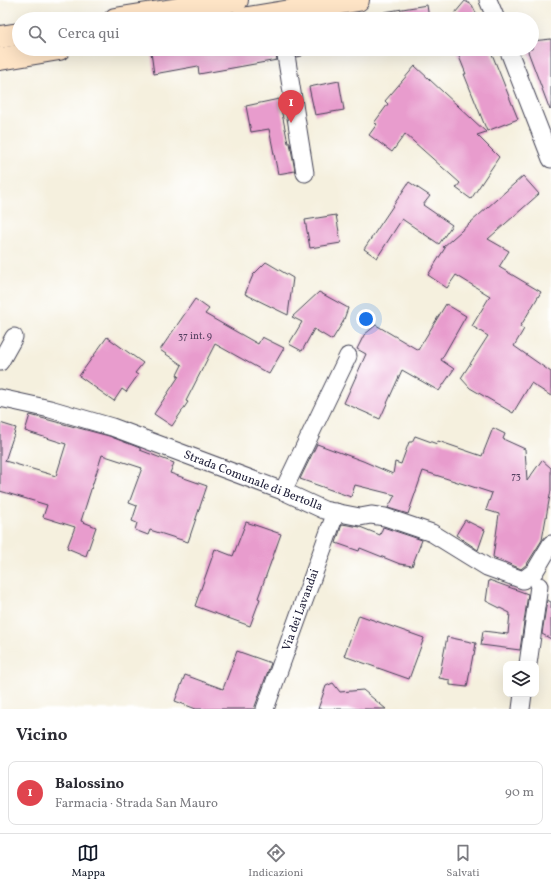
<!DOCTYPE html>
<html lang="it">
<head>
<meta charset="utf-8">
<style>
	:root { --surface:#fff; --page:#f7f7f7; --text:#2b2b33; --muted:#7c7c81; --line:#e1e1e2; --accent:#111827 }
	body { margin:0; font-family:Vollkorn,serif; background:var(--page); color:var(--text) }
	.controls { position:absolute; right:12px; bottom:12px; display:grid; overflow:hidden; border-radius:8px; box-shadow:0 4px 16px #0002 }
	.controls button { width:36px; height:36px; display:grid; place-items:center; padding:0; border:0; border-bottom:1px solid var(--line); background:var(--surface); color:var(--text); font:20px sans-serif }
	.you { position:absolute; left:366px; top:319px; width:14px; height:14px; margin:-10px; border:3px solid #fff; border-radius:50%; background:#1a73e8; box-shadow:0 0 0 6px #1a73e833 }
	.badge { display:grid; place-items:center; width:26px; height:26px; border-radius:50%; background:var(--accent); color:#fff; font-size:13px; font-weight:700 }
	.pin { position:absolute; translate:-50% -33px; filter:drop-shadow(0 1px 2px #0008) }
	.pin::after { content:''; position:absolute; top:21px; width:14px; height:12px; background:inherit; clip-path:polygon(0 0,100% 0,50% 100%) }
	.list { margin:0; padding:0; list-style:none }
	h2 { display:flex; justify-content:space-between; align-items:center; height:52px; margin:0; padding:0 16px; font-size:17px }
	h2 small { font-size:13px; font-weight:400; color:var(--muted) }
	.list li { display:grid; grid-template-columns:26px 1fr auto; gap:12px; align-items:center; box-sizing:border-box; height:64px; margin:0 8px 8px; padding:0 8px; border:1px solid var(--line); border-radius:8px }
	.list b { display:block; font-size:15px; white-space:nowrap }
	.list p { margin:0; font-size:13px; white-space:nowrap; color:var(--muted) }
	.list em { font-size:13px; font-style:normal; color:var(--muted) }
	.icon { flex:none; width:22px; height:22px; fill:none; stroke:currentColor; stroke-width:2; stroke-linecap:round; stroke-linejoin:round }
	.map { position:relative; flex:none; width:551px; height:709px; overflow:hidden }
	.search { position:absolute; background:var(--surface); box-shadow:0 4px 16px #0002; left:12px; right:12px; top:12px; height:44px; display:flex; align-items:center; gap:10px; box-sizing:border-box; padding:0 14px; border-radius:22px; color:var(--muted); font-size:15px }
	.sheet { height:124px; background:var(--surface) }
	nav { display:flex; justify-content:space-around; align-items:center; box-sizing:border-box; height:56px; border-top:1px solid var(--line); background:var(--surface); font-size:11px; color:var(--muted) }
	nav a { display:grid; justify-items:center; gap:2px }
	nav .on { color:var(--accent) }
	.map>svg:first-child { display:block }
</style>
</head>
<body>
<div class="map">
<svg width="551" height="709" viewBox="0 0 551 709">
	<rect width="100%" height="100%" fill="#fff"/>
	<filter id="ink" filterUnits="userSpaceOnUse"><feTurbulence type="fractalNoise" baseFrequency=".025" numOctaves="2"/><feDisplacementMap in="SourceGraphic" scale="8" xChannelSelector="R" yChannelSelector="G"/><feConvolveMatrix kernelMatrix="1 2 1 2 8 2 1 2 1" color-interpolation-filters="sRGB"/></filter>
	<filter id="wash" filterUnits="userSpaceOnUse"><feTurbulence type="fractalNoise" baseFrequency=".012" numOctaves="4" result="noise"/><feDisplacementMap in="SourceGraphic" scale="16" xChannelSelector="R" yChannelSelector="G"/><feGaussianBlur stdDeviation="0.9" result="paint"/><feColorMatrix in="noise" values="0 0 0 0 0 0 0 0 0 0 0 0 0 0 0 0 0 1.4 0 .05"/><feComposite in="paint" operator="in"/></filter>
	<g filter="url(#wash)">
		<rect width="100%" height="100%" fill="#f5f0de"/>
		<g id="blocks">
			<g fill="#e89ccd">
				<path d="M 465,1 L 472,5 L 479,19 L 450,19 Z"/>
				<path d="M 427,5 L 429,19 L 385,19 L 384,12 Z"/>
				<path d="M 551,39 L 551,109 L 550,110 L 527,49 L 532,49 L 532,41 Z"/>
				<path d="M 167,49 L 275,49 L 277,60 L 199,74 L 198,66 L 154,74 L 151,52 Z"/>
				<path d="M 295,49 L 301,49 L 302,56 L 296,57 Z"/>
				<path d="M 456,49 L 490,49 L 518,119 L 487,131 L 464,74 L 466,74 Z"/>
				<path d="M 415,66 L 486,132 L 477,135 L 499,157 L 471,199 L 456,188 L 460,183 L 405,134 L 392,152 L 369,135 L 377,124 L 374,123 L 388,104 L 385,101 Z"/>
				<path d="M 339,81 L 344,110 L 315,115 L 309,87 Z"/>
				<path d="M 279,99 L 288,143 L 290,143 L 295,171 L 278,174 L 269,129 L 251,132 L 246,106 Z"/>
				<path d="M 523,176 L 539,194 L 488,239 L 509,251 L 499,267 L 541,292 L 520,327 L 524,329 L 514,346 L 551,372 L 551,396 L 531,383 L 513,413 L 470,388 L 461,378 L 488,336 L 472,326 L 490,296 L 456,275 L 447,288 L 428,275 L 445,248 L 443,247 Z"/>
				<path d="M 409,182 L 430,196 L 423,205 L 452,225 L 439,244 L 402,219 L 377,258 L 364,249 Z"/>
				<path d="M 336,215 L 341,243 L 310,248 L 305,220 Z"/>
				<path d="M 266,262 L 293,278 L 288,315 L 245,294 L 253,275 Z"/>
				<path d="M 319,292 L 348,308 L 343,322 L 332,340 L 314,329 L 302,351 L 289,344 L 302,322 L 292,317 Z"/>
				<path d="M 195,299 L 209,309 L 205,314 L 258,344 L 262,337 L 284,348 L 269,374 L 215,344 L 186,401 L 188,402 L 172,426 L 154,414 L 179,376 L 177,375 L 182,365 L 160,350 Z"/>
				<path d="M 446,304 L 466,316 L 441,360 L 454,369 L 439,391 L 402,370 L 380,419 L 344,403 L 366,354 L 357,349 L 364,335 L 376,325 L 418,350 Z"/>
				<path d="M 107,337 L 143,363 L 135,373 L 138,375 L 126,392 L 122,389 L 114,401 L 79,376 Z"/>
				<path d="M 30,415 L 109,436 L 140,448 L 140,450 L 174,463 L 170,473 L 207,486 L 188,542 L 150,530 L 148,535 L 135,530 L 137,523 L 132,521 L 137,506 L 129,503 L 142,468 L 102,455 L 81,521 L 96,527 L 86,556 L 67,548 L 75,527 L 43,517 L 47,505 L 0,491 L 0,423 L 16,428 L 5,461 L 56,476 L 66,444 L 25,431 Z"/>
				<path d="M 493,428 L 505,434 L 503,439 L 525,449 L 527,481 L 542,460 L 551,468 L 551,490 L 542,540 L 527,564 L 521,569 L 493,557 L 499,514 L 486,510 L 492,493 L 423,471 L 408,514 L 388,508 L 395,495 L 355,485 L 351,497 L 300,479 L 317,444 L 363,461 L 393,474 L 395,462 L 401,464 L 409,442 L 412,442 L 415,436 L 437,444 L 438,441 L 482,456 Z"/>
				<path d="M 465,520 L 485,530 L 478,550 L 456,535 Z"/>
				<path d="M 246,522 L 281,534 L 258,598 L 260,599 L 250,626 L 195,606 L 215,549 L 233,556 Z"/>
				<path d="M 342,524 L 360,527 L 380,535 L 383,527 L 422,540 L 412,566 L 400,564 L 360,548 L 359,551 L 336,543 Z"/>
				<path d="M 489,580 L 528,594 L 520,650 L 481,645 L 483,631 L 508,634 L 510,613 L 486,601 Z"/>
				<path d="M 547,600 L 551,602 L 551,639 L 542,634 Z"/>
				<path d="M 359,615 L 424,638 L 409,679 L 344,656 Z"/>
				<path d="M 447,637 L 476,643 L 474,655 L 473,655 L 467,687 L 450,685 L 450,680 L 439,678 Z"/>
				<path d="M 237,651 L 271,663 L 254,709 L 196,709 L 175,701 L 185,675 L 223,689 Z"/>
				<path d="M 333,683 L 340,692 L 363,690 L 386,709 L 318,709 L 326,686 Z"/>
			</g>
		</g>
	</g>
	<g filter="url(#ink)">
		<use href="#blocks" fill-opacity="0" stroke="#424153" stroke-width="1"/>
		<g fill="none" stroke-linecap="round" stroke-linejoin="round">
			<defs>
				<g id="minor">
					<path d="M 488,0 L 496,19"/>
					<path d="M 285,49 L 305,173"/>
					<path d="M 508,49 L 551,159"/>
					<path d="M 0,362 L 14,337"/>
					<path d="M 0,398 L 50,409 L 112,427 L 283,491 L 324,510 L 360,517 L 371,515 L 385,517 L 432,533 L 487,567 L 523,580 L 535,571 L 551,544"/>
					<path d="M 283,491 L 348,356"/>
					<path d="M 528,664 L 539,586"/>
					<path d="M 265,709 L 336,512"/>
					<path d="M 521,709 L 523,694"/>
				</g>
				<g id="secondary">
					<path d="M 115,19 L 237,0"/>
					<path d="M 242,19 L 358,0"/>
					<path d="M 0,37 L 19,34"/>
					<path d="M 0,59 L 59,49"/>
				</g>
			</defs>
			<use href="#minor" stroke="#424153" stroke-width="19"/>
			<use href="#secondary" stroke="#424153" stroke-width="24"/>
			<use href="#minor" stroke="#fff" stroke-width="17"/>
			<use href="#secondary" stroke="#fee4c6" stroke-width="22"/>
		</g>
	</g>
	<g text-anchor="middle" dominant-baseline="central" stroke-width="3.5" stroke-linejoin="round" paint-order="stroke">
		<g font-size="10" fill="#544060">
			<text x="195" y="336">37 int. 9</text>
			<text x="516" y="476">73</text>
		</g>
		<g font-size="12" fill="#22223b" stroke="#fff">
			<text transform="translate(253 481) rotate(21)">Strada Comunale di Bertolla</text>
			<text transform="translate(301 610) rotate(-70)">Via dei Lavandai</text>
		</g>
	</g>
</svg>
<div class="controls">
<button><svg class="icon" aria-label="layers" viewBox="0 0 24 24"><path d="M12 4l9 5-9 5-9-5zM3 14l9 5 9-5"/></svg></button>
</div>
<div class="you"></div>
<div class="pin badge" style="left:291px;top:123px;background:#e0444e">1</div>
<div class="search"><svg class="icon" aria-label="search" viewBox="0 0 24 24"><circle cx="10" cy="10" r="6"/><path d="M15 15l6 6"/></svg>Cerca qui</div>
</div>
<section class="sheet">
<h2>Vicino<small></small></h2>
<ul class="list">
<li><span class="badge" style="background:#e0444e">1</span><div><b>Balossino</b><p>Farmacia · Strada San Mauro</p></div><em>90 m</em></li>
</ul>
</section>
<nav>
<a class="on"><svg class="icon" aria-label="map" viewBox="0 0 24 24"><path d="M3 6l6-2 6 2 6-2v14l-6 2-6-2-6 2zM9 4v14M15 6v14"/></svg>Mappa</a>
<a><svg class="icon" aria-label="directions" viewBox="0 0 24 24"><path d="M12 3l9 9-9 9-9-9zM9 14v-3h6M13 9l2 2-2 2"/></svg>Indicazioni</a>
<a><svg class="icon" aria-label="saved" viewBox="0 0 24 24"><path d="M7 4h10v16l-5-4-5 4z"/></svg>Salvati</a>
</nav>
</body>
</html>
